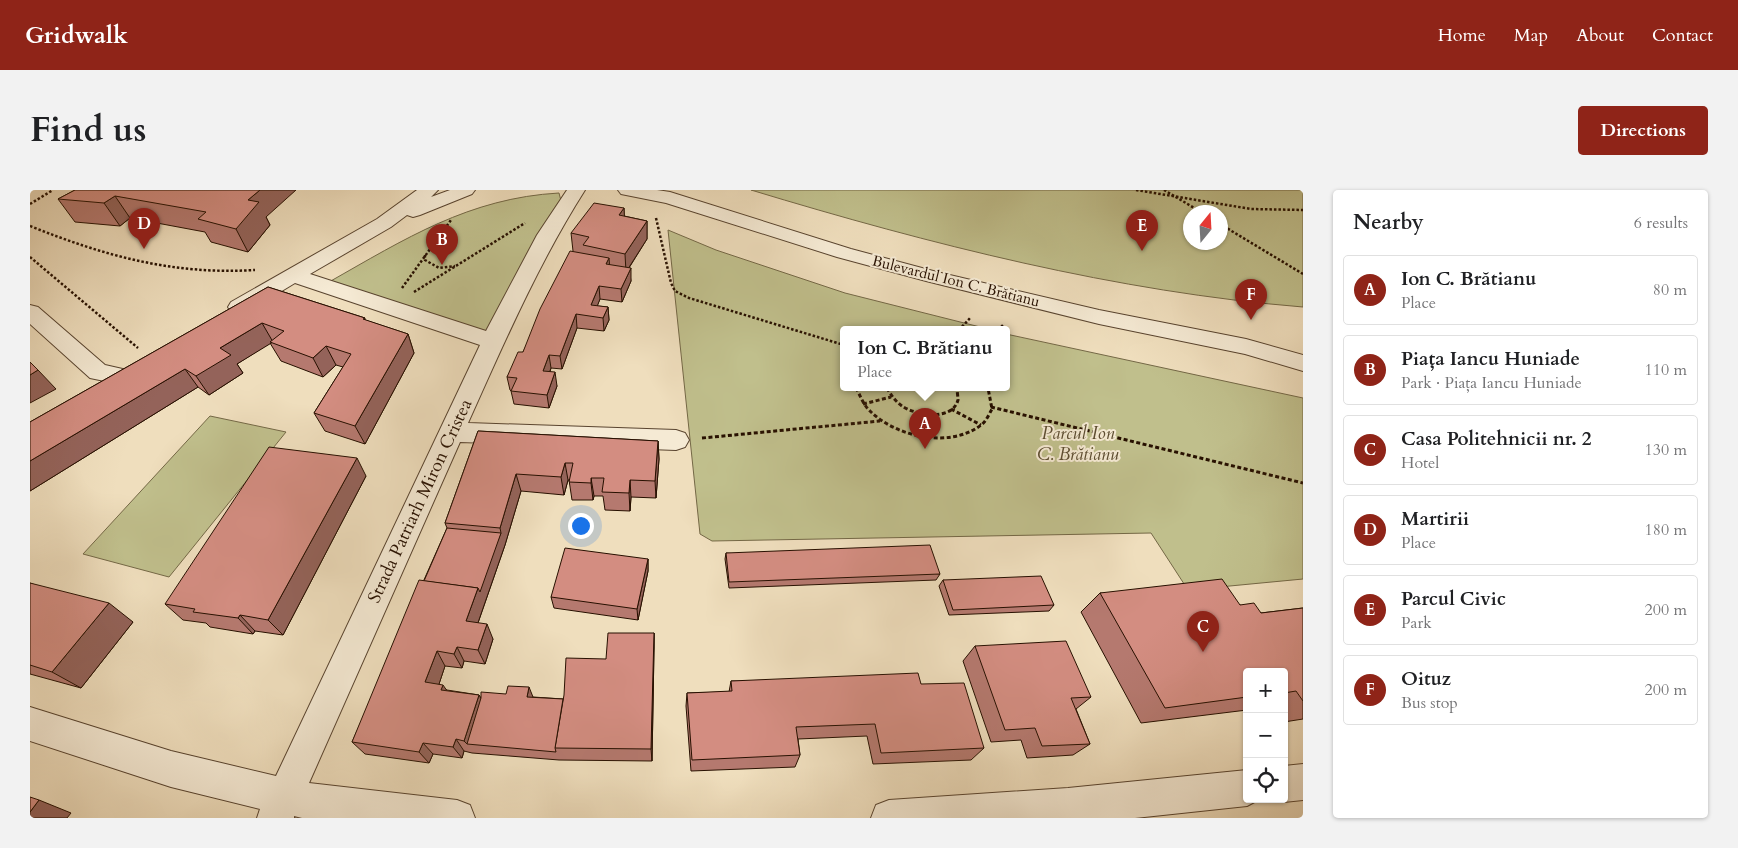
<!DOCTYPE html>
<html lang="en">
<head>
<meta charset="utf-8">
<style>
	:root { --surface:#fff; --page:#f2f2f2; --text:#202124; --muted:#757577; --line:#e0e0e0; --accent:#8f2418 }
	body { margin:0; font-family:Cardo,serif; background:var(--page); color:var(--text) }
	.controls { position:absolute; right:15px; bottom:15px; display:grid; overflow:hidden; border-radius:5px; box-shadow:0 1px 4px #0004 }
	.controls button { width:45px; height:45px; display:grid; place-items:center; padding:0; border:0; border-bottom:1px solid var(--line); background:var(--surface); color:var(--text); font:25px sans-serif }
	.compass { position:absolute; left:1153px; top:15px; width:45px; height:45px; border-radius:50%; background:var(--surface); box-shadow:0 1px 4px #0004; rotate:18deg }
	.you { position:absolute; left:550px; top:335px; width:18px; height:18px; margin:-12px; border:4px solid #fff; border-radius:50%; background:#1a73e8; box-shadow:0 0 0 8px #1a73e833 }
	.badge { display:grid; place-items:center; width:32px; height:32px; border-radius:50%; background:var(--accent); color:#fff; font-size:16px; font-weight:700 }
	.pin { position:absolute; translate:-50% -41px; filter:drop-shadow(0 1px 2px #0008) }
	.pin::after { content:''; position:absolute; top:26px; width:18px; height:15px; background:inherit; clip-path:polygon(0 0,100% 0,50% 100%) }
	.popup { position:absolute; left:810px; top:136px; width:170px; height:65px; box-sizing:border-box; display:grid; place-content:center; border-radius:5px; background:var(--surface); filter:drop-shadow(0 1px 4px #0005); font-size:16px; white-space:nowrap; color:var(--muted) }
	.popup b { font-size:19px; color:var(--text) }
	.popup::after { content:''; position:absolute; left:50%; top:100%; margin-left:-10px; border:10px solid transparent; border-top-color:var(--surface) }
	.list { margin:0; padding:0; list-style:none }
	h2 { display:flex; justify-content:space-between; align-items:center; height:65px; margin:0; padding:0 20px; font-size:21px }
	h2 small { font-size:16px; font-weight:400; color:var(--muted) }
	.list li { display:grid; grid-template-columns:32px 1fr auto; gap:15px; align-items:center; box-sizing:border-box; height:70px; margin:0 10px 10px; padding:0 10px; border:1px solid var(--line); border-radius:5px }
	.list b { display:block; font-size:19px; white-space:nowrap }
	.list p { margin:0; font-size:16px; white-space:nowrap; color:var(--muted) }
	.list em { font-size:16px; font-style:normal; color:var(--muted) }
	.icon { flex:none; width:28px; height:28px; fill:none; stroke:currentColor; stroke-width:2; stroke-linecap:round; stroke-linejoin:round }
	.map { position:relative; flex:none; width:1273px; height:628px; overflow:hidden; border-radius:5px }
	header { display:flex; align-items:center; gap:30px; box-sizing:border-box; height:70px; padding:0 25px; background:var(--accent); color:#fff }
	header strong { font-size:24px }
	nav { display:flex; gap:28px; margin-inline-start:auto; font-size:18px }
	.intro { display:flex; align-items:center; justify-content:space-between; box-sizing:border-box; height:120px; padding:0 30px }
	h1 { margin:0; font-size:35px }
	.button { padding:12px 22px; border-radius:5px; background:var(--accent); color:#fff; font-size:18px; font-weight:700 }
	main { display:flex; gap:30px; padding:0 30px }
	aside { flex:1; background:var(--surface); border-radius:5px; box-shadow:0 1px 4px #0004 }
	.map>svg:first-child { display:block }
</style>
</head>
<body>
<header>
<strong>Gridwalk</strong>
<nav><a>Home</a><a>Map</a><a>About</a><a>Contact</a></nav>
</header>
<div class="intro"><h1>Find us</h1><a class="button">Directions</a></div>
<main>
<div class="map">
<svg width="1273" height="628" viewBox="0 0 1273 628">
	<rect width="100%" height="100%" fill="#efdebd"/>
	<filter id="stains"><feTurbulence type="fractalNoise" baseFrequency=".004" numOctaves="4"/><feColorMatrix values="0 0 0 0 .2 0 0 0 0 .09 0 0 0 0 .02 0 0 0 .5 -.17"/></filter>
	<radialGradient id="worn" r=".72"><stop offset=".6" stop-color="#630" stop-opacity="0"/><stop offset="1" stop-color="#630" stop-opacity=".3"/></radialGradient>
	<g fill="#c0bf8c" stroke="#746846" fill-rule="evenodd">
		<path d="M 721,0 L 1273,0 L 1273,117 C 1087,102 899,54 721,0 ZM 1190,22 L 1190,52 L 1160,52 L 1160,22 Z"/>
		<path d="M 529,3 L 531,11 L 459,143 L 299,92 C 375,49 439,8 529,3 Z"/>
		<path d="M 638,40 L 686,60 L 815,103 L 962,140 L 814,140 L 814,198 L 976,198 L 976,144 L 1273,208 L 1273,389 L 1158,400 L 1121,343 L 682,351 L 670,344 Z"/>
		<path d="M 180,226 L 256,242 L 139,387 L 53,364 Z"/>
	</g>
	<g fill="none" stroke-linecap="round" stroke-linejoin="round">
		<defs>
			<g id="minor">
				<path d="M 387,0 L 408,0 L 401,7 L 420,0 L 445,0 L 442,4 L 390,25 L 383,27 L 377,25 L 361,37 L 280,84 L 456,141 L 507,45 L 537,0 L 555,0 C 508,74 474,153 438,233 L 646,240 L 655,243 L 659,250 L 655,257 L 646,260 L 430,252 L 279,593 L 427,610 L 440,615 L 445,628 L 272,628 L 264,626 L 264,628 L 227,628 L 230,619 L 141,597 L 0,551 L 0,517 L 141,561 L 246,586 L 450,155 L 265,93 L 217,122 L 209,124 L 201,122 L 198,117 L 201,112 L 347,29 Z"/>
				<path d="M 588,0 L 627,0 L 640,2 L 821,59 L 907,82 L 1069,120 L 1216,149 L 1273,165 L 1273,181 L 1215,164 L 1069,134 L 896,91 L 807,67 L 636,13 L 591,4 Z"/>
				<path d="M 0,115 L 8,117 L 75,175 L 97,180 L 101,186 L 97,192 L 89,194 L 60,188 L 0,134 Z"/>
				<path d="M 1273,574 L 1273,610 L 1254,612 L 1248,609 L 1254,609 L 1254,576 Z"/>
				<path d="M 1217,580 L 1217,609 L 1230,609 L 1217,616 L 1105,628 L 841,628 L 846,615 L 859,610 L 1038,598 Z"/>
			</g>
		</defs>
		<use href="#minor" stroke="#59442f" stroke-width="2"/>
		<g stroke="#271000" stroke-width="2.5" stroke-dasharray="2.5 2" stroke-linecap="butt">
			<path d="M 1106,0 L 1221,19 L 1273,20"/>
			<path d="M 1134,0 L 1171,22"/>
			<path d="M 0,14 L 23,0"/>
			<path d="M 626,28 L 641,93 L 645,101 L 659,108 L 814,155"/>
			<path d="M 1190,34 L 1273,84"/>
			<path d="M 0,36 C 75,66 143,85 225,80"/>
			<path d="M 395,65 L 395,70 L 409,78 L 425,76"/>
			<path d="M 0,67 L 108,158"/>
			<path d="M 372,98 L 421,30"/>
			<path d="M 384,102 L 495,33"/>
			<path d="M 929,140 L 941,127"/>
			<path d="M 968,140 L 973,135"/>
		</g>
		<g stroke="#271000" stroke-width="3" stroke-dasharray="4 2.5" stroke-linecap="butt">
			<path d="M 826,198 C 830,205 834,216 840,221 C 866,247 920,259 951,235 C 956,232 959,224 962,219 L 958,198"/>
			<path d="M 857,198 C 861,205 865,211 872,216 C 885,225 922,232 928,210 C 928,207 927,201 927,198"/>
			<path d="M 833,214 L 861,207"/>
			<path d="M 961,217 L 1273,293"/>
			<path d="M 921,219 L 951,235"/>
			<path d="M 672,248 L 850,231"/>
		</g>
		<use href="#minor" fill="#f5ead4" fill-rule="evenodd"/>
	</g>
	<g fill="#b5796f" stroke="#271000">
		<path d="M 45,0 L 236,27 L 240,35 L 218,62 L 181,52 L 175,42 L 100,28 L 90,36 L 45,32 L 28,9 Z"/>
		<path d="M 594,18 L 594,26 L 617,31 L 617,49 L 599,78 L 601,91 L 592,112 L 570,109 L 567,116 L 578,117 L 579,130 L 574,141 L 547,138 L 532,179 L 521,178 L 520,182 L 527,196 L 519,218 L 484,214 L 481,201 L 480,200 L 477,187 L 493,162 L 543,61 L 541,43 Z"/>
		<path d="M 238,97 L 335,128 L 335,130 L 378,144 L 384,163 L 335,254 L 295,241 L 284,223 L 313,177 L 306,175 L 293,187 L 251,171 L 240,153 L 207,174 L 213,183 L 179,205 L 168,197 L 0,301 L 0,232 Z"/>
		<path d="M 448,241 L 628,251 L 629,269 L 626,308 L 601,307 L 600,321 L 575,320 L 573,306 L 564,306 L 563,310 L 542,310 L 539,290 L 538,290 L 534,305 L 491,301 L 475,355 L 448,433 L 463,449 L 455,474 L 434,471 L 432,478 L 415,476 L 409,494 L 417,500 L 449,505 L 451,508 L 503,507 L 533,509 L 576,469 L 624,443 L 624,458 L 622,571 L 529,570 L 442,563 L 434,561 L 432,568 L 403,564 L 399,573 L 335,564 L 322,552 L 417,338 L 415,333 Z"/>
		<path d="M 336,286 L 253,445 L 225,441 L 223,444 L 180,437 L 176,433 L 153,430 L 135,414 Z"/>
		<path d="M 696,363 L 910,384 L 906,390 L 699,398 L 695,369 Z"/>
		<path d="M 618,369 L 618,381 L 608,430 L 524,418 L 521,407 Z"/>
		<path d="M 913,390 L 1024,415 L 1019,421 L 919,425 L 909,396 Z"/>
		<path d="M 0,393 L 103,432 L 51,498 L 0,484 Z"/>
		<path d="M 1070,403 L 1210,415 L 1231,423 L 1273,418 L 1273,529 L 1254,532 L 1254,482 L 1217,482 L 1217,520 L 1111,533 L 1051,422 Z"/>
		<path d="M 945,456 L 1061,507 L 1046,519 L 1060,554 L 1043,565 L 997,568 L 991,550 L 961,552 L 933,471 Z"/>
		<path d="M 701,491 L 891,494 L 954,558 L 941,570 L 843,574 L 837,546 L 768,549 L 770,565 L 765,577 L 661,581 L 656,516 L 657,503 L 699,502 Z"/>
	</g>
	<g fill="#94635a" stroke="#271000">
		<path d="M 230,0 L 266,0 L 236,27 L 240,35 L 218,62 L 206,39 L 218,10 Z"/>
		<path d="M 85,6 L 100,28 L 90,36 L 74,13 Z"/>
		<path d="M 594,18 L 595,37 L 589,25 Z"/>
		<path d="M 617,31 L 617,49 L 596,82 L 595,64 Z"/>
		<path d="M 579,68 L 580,81 L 576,74 Z"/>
		<path d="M 601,78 L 601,91 L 592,112 L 591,99 Z"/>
		<path d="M 569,96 L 570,109 L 563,127 L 561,115 Z"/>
		<path d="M 578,117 L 579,130 L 574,141 L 573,128 Z"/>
		<path d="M 546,124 L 547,138 L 532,179 L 530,166 Z"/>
		<path d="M 232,133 L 243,152 L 207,174 L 213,183 L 179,205 L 166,186 L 190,158 Z"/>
		<path d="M 378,144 L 384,163 L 335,254 L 325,236 Z"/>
		<path d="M 296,156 L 306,175 L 293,187 L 283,168 Z"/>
		<path d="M 519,165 L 521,178 L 515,194 L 513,181 Z"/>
		<path d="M 155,179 L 168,197 L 0,301 L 0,271 Z"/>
		<path d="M 8,180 L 26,199 L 0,213 L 0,185 Z"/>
		<path d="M 525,182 L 527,196 L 519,218 L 517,205 Z"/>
		<path d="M 628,251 L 629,269 L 626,308 L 625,291 Z"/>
		<path d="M 327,268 L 336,286 L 253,445 L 238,430 Z"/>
		<path d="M 535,273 L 538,290 L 534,305 L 531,287 Z"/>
		<path d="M 486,284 L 491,301 L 475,355 L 443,447 L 436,431 L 448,398 L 471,343 L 470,338 Z"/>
		<path d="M 561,288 L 564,306 L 563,310 L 561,293 Z"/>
		<path d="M 600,290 L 601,307 L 600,321 L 599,303 Z"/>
		<path d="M 618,369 L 618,381 L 608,430 L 607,419 Z"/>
		<path d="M 79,413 L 103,432 L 51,498 L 22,482 Z"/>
		<path d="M 210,425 L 225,441 L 223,444 L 208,428 Z"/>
		<path d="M 457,434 L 463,449 L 455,474 L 448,460 Z"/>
		<path d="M 624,443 L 624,458 L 622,571 L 621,559 Z"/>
		<path d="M 427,457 L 434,471 L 432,478 L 424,464 Z"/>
		<path d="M 407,461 L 415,476 L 405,506 L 395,492 Z"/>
		<path d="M 413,495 L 422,508 L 411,500 Z"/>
		<path d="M 499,497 L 503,507 L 501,516 L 497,507 Z"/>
		<path d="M 449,505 L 456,518 L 437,554 L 434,551 Z"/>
		<path d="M 426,549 L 434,561 L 432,568 L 423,557 Z"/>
		<path d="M 393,553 L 403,564 L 399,573 L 389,562 Z"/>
		<path d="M 9,610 L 41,623 L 37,628 L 0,628 L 0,622 Z"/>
	</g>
	<g fill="#d38d81" stroke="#271000">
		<path d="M 45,0 L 230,0 L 218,10 L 229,12 L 206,39 L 168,29 L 176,22 L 85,6 L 74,13 L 28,9 Z"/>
		<path d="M 564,13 L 594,18 L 589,25 L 617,31 L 595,64 L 553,55 L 559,47 L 541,43 Z"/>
		<path d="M 540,61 L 579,68 L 576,74 L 601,78 L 591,99 L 569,96 L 561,115 L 578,117 L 573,128 L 546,124 L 530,166 L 519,165 L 513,181 L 525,182 L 517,205 L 481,201 L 487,188 L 477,187 L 488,162 L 493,162 L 510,119 Z"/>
		<path d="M 238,97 L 335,128 L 333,129 L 378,144 L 325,236 L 284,223 L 321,164 L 296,156 L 283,168 L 240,152 L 254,141 L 232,133 L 190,158 L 201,165 L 166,186 L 155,179 L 0,271 L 0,232 Z"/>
		<path d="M 0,172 L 8,180 L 0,185 Z"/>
		<path d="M 448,241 L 628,251 L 625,291 L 600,290 L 599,303 L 572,302 L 574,288 L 561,288 L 561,293 L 539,292 L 543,273 L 535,273 L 531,287 L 486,284 L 470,338 L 415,333 Z"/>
		<path d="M 239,257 L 327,268 L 238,430 L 210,425 L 208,428 L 163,422 L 165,419 L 135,414 Z"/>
		<path d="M 417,338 L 471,343 L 450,402 L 448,398 L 394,391 Z"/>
		<path d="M 900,355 L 910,384 L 699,392 L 696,363 Z"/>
		<path d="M 535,358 L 618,369 L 607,419 L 521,407 Z"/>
		<path d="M 1011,386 L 1024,415 L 923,420 L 913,390 Z"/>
		<path d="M 1192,389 L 1210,415 L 1224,413 L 1231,423 L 1273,418 L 1273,511 L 1266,501 L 1254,503 L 1254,482 L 1217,482 L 1217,507 L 1135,518 L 1070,403 Z"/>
		<path d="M 389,390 L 448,398 L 436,431 L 457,434 L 448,460 L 427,457 L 424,464 L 407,461 L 395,492 L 413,495 L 411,500 L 449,505 L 434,551 L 426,549 L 423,557 L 393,553 L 389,562 L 322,552 Z"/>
		<path d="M 0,393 L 79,413 L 22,482 L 0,475 Z"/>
		<path d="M 578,443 L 624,443 L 621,559 L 525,558 L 534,505 L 536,468 L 576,469 Z"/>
		<path d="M 1036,451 L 1061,507 L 1041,508 L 1060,554 L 1012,556 L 1005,538 L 975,540 L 945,456 Z"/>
		<path d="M 888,483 L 891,494 L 934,493 L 954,558 L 851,563 L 845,534 L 766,537 L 770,565 L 662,570 L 657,503 L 702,501 L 701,491 Z"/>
		<path d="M 478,496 L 499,497 L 497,507 L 533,509 L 525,558 L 526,562 L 437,554 L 451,508 L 451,502 L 476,504 Z"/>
		<path d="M 0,607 L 9,610 L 0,622 Z"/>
	</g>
	<g text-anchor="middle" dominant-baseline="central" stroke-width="4" stroke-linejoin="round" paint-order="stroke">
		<g font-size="15" fill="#271000" stroke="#f5ead4">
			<text transform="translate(926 91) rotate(14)">Bulevardul Ion C. Brătianu</text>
		</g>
		<g font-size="18" font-style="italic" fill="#5d4d31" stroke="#f5ead4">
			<text x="1048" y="243">Parcul Ion<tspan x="1048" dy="21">C. Brătianu</tspan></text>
		</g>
		<g font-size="18" fill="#271000" stroke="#f5ead4">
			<text transform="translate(390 311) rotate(-65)">Strada Patriarh Miron Cristea</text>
		</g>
	</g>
	<rect width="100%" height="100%" filter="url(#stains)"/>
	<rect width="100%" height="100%" fill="url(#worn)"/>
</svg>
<div class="controls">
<button>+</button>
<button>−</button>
<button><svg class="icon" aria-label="locate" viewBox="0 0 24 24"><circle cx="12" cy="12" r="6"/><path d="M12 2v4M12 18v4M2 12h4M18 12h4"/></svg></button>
</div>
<svg class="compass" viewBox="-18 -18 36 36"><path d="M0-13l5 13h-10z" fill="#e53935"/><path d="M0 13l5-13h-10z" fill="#757577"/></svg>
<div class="you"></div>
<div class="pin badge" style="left:895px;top:259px">A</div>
<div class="popup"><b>Ion C. Brătianu</b>Place</div>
<div class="pin badge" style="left:412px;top:75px">B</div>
<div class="pin badge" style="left:1173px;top:462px">C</div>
<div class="pin badge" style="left:114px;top:59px">D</div>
<div class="pin badge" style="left:1112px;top:61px">E</div>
<div class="pin badge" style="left:1221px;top:130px">F</div>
</div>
<aside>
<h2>Nearby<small>6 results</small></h2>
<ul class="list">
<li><span class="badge">A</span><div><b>Ion C. Brătianu</b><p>Place</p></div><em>80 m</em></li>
<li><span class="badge">B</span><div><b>Piața Iancu Huniade</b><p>Park · Piața Iancu Huniade</p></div><em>110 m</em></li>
<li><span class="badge">C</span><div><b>Casa Politehnicii nr. 2</b><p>Hotel</p></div><em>130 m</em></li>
<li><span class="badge">D</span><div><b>Martirii</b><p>Place</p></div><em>180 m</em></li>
<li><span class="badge">E</span><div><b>Parcul Civic</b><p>Park</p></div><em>200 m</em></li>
<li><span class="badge">F</span><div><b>Oituz</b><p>Bus stop</p></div><em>200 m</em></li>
</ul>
</aside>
</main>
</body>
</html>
